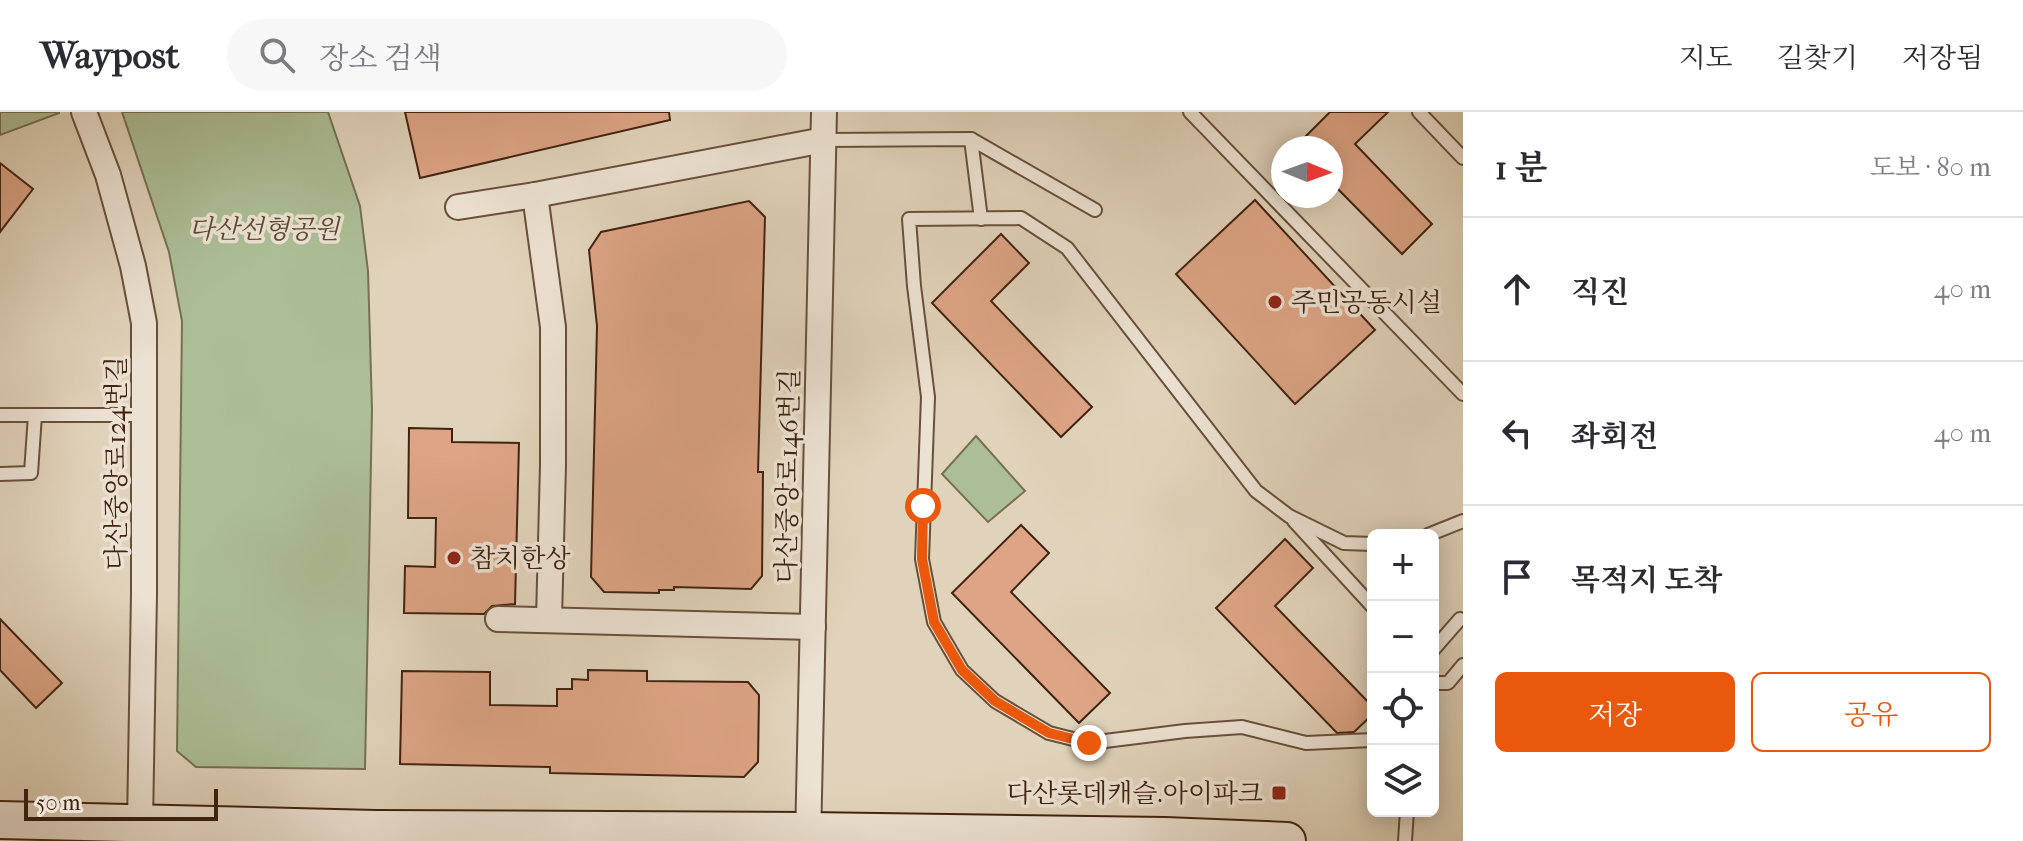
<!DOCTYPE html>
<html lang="ko">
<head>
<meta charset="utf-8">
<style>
	:root { --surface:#fff; --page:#f7f7f7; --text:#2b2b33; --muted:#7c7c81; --line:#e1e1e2; --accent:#ea580c }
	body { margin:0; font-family:"IM FELL French Canon","Noto Serif KR",serif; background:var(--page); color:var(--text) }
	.controls { position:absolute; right:24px; bottom:24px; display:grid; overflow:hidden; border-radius:12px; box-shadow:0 4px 20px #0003 }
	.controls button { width:72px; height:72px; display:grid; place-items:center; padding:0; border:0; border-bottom:2px solid var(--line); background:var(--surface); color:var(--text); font:40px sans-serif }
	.compass { position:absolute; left:1271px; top:24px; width:72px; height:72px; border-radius:50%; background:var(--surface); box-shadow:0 4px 20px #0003; rotate:91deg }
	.scale { position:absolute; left:24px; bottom:20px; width:194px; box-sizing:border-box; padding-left:8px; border:4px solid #422310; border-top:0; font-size:22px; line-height:28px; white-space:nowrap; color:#422310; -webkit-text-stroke:6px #ece2d3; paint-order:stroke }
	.stop { position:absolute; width:24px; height:24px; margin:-18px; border:6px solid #ea580c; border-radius:50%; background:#fff }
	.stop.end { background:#ea580c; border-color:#fff; box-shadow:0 2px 8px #0008 }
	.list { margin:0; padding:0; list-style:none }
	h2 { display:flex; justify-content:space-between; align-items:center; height:104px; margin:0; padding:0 32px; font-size:34px }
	h2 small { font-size:26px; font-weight:400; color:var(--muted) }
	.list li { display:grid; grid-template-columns:52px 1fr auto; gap:24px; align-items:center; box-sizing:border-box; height:144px; padding:0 32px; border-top:2px solid var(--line) }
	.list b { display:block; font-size:30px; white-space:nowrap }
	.list em { font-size:26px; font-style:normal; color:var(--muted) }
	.actions { display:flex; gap:16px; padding:24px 32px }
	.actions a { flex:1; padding:18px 0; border:2px solid var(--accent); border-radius:12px; text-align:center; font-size:28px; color:var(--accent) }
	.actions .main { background:var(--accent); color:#fff }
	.icon { flex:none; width:44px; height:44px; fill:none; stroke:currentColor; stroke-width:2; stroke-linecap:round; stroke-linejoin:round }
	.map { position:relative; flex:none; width:1463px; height:729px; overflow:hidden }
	header { display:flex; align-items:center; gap:48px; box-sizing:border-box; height:112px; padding:0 40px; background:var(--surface); border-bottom:2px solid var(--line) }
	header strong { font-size:38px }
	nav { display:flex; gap:44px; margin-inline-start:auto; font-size:28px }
	.search { width:560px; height:72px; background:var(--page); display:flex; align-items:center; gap:20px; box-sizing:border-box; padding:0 28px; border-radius:44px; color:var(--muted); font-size:30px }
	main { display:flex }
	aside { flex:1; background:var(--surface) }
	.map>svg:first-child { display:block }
</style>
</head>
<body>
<header>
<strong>Waypost</strong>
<div class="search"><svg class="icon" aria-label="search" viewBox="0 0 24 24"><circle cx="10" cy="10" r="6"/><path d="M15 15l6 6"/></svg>장소 검색</div>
<nav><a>지도</a><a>길찾기</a><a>저장됨</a></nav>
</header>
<main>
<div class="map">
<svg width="1463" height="729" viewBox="0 0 1463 729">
	<rect width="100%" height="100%" fill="#e1d3bb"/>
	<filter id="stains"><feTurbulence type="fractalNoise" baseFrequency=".0025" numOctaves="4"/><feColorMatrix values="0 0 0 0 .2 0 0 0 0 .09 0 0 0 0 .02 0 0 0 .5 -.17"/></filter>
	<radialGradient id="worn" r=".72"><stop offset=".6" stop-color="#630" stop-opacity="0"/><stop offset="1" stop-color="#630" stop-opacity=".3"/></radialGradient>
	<g fill="#acbe96" stroke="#777053" stroke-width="2">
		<path d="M 0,0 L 59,0 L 59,1 L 0,23 Z"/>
		<path d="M 122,0 L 328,0 L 360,94 L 368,159 L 372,297 L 365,657 L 196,655 L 177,639 L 182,209 L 169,140 Z"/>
		<path d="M 976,324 L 1025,379 L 988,410 L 942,362 Z"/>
	</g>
	<g fill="#dda485" stroke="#422310" stroke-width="2">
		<path d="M 405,0 L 669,0 L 670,8 L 420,66 Z"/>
		<path d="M 1330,0 L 1388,0 L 1355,32 L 1432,112 L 1402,142 L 1331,70 L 1331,36 L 1294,36 Z"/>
		<path d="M 0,51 L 33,77 L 0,120 Z"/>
		<path d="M 1255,88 L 1375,218 L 1295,292 L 1176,162 Z"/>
		<path d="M 749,89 L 765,105 L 758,360 L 763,360 L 762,464 L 751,477 L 674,475 L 674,478 L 659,478 L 659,481 L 604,480 L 591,465 L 597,214 L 589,138 L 601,120 Z"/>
		<path d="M 1001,122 L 1029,151 L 991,189 L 1092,295 L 1061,325 L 932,191 Z"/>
		<path d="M 409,316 L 452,317 L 452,330 L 519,331 L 515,492 L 492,494 L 484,502 L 404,501 L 405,454 L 435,455 L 436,406 L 408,406 Z"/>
		<path d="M 1021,413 L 1049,441 L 1011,480 L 1110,581 L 1079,611 L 952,481 Z"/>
		<path d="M 1285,427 L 1313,456 L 1275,494 L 1373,595 L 1373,602 L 1354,620 L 1337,621 L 1216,496 Z"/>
		<path d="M 0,507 L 62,571 L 36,596 L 0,558 Z"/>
		<path d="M 588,558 L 647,559 L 647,569 L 748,570 L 759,583 L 758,650 L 744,665 L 550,661 L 550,655 L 400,652 L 402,559 L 490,560 L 490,593 L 557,594 L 557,577 L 572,577 L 572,567 L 588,568 Z"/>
	</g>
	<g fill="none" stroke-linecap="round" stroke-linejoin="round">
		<defs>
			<g id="lane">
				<path d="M 1190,0 L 1463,282"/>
				<path d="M 1419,0 L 1463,46"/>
				<path d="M 971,27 L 981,107"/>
				<path d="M 824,28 L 971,27 L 1095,98"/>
				<path d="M 0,303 L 144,303"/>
				<path d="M 0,362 L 31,361 L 35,303"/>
				<path d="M 1294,409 L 1373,495"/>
				<path d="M 1428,423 L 1463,409"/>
				<path d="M 1373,432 L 1344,431 L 1289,404 L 1256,379 L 1067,136 L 1021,106 L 909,107 L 914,174 L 928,285 L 922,447 L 934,510 L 962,558 L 995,589 L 1049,621 L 1089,631 L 1185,619 L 1242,615 L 1306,631 L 1373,628"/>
				<path d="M 1433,538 L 1460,507"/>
				<path d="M 1433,571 L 1448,571 L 1463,553"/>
				<path d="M 1405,729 L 1407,699"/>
			</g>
			<g id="street">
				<path d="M 84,0 L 108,63 L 133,154 L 144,211 L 144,482 L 140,711"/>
				<path d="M 535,83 L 553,215 L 553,353 L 549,507"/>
				<path d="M 458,95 L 535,83 L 824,28"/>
				<path d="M 498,507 L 813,515"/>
				<path d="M 808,729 L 824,0"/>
			</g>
			<path id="secondary" d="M 0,708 L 376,717 L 808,719 L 1165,724 L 1287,729"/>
		</defs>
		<use href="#lane" stroke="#6a4f3b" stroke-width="16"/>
		<use href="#street" stroke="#6a4f3b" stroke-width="28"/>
		<use href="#secondary" stroke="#422310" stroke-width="40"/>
		<use href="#lane" stroke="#ece2d3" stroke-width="12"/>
		<use href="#street" stroke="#ece2d3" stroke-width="24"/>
		<use href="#secondary" stroke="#ece2d3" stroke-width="36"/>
	</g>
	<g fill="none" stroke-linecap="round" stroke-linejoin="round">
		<path stroke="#ea580c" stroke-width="10" d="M 923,394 L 922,447 L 934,510 L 962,558 L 995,589 L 1049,621 L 1089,631"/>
	</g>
	<g fill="#8f2418" stroke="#ece2d3" stroke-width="3">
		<circle cx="1275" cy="190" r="8"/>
		<circle cx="454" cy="446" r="8"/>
		<rect x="1271" y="673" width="16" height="16" rx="4"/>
	</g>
	<g text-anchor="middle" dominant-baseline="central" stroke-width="7" stroke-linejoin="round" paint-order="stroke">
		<g font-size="26" font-style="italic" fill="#5c4a32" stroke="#ece2d3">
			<text x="264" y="117">다산선형공원</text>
		</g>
		<g font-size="26" fill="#422310" stroke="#ece2d3" text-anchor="start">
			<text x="1291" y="190">주민공동시설</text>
			<text x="470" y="446">참치한상</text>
			<text x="1263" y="681" text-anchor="end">다산롯데캐슬.아이파크</text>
		</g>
		<g font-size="26" fill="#422310" stroke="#ece2d3">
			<text transform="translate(116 351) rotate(-90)">다산중앙로124번길</text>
			<text transform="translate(788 364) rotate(-89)">다산중앙로146번길</text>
		</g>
	</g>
	<rect width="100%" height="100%" filter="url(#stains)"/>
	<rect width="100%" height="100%" fill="url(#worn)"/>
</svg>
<div class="controls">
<button>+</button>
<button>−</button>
<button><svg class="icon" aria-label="locate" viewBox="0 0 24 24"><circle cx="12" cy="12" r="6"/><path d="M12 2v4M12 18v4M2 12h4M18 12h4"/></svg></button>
<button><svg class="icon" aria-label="layers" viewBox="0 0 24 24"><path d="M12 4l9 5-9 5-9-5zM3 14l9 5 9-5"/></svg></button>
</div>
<svg class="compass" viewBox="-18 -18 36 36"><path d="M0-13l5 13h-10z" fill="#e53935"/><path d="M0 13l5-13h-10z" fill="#7c7c81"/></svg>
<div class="scale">50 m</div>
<div class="stop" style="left:923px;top:394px"></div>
<div class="stop end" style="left:1089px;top:631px"></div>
</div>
<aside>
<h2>1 분<small>도보 · 80 m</small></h2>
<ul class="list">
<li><svg class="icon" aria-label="ahead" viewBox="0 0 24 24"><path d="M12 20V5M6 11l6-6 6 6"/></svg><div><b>직진</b></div><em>40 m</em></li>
<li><svg class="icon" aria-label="left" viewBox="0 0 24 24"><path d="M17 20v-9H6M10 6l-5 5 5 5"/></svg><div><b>좌회전</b></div><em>40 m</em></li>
<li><svg class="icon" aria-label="arrive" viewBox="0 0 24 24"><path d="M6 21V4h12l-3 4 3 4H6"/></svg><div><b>목적지 도착</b></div></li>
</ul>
<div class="actions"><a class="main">저장</a><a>공유</a></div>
</aside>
</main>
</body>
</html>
